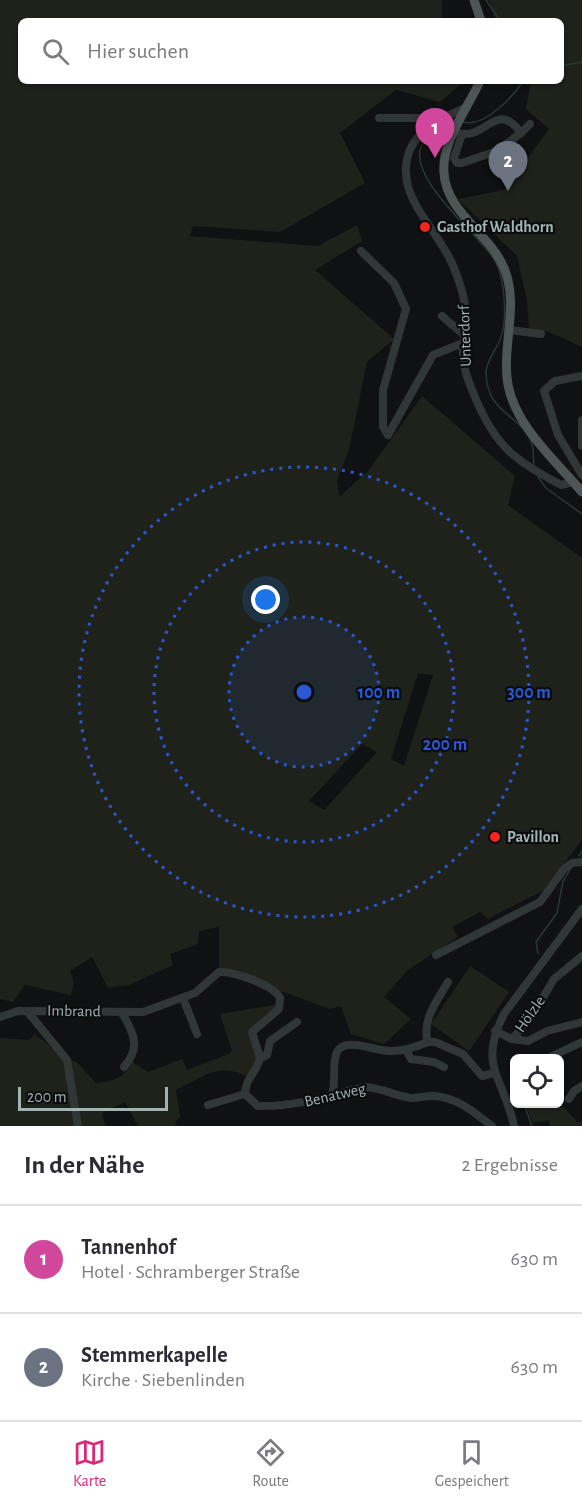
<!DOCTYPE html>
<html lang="de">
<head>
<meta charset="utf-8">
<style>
	:root { --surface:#fff; --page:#f2f2f3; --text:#2b2b33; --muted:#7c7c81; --line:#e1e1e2; --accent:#db2777 }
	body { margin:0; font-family:"Alegreya Sans",sans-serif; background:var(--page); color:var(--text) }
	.controls { position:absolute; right:18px; bottom:18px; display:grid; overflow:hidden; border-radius:9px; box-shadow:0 2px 4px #0004 }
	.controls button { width:54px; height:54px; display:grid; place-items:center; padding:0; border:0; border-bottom:2px solid var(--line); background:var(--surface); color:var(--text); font:30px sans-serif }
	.scale { position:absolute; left:18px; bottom:15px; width:150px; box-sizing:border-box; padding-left:6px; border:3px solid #a1b3b3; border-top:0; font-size:16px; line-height:21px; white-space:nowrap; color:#a1b3b3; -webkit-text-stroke:4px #0b0c0d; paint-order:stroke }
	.you { position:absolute; left:266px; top:600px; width:21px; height:21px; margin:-15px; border:4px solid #fff; border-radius:50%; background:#1a73e8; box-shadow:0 0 0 9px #1a73e833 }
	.badge { display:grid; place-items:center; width:39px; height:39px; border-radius:50%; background:var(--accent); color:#fff; font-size:20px; font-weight:700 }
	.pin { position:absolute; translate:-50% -50px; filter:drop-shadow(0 2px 3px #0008) }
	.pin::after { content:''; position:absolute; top:32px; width:21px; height:18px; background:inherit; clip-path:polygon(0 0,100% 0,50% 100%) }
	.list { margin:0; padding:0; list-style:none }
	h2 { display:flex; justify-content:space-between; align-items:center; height:78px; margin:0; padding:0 24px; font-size:26px }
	h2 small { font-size:20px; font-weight:400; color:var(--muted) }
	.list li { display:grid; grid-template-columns:39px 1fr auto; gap:18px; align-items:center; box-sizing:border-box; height:108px; padding:0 24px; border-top:2px solid var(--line) }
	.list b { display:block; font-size:22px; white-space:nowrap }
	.list p { margin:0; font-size:20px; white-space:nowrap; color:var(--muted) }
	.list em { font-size:20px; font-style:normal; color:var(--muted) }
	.icon { flex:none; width:33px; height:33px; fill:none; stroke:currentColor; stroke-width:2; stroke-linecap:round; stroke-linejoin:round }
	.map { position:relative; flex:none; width:582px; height:1126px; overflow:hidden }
	.search { position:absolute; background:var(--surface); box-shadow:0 2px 4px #0004; left:18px; right:18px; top:18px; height:66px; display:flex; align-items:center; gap:15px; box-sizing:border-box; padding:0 21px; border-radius:9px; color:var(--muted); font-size:22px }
	.sheet { height:294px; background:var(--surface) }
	nav { display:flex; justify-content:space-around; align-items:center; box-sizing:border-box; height:84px; border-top:2px solid var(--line); background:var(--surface); font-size:16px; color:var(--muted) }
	nav a { display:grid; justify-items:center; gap:3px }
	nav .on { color:var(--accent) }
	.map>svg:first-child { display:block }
</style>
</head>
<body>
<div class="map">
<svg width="582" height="1126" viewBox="0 0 582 1126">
	<rect width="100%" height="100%" fill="#101112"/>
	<g fill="#1f221a" fill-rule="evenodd">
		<path d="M 0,0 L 442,0 L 442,21 L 21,21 L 21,81 L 460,81 L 461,84 L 440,102 L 396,90 L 340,133 L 365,183 L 280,232 L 193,226 L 190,236 L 318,246 L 357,225 L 362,241 L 315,270 L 394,339 L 367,362 L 349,450 L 337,480 L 339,497 L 368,471 L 422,396 L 515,476 L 508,505 L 582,558 L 582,840 L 544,890 L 488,919 L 480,912 L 452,927 L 458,937 L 408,970 L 384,997 L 411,1019 L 384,1044 L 351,1034 L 341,1006 L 330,1009 L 269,987 L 219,972 L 219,927 L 199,931 L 198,944 L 170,954 L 173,965 L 129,985 L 108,988 L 92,957 L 70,971 L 74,982 L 71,995 L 25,985 L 13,1002 L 0,999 ZM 418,673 L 433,675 L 404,766 L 391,759 ZM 362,744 L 377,752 L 324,810 L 309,801 Z"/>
		<path d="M 489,0 L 582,0 L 582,347 L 549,332 L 529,329 L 527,300 L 517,256 L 458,199 L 504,190 L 549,129 L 526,109 L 531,81 L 561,81 L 561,21 L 496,21 Z"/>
		<path d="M 470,966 L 509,992 L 469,1051 L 431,1024 Z"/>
		<path d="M 280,1004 L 255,1027 L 260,1058 L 250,1078 C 219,1061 204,1076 176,1090 L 180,1117 L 175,1121 L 177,1126 L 138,1126 L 125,1102 L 102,1113 L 105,1126 L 0,1126 L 0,1038 L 30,1040 L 34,1035 C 49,1043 61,1059 77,1062 L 96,1083 C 115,1081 122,1079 133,1062 L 148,1072 L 182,1059 L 187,1070 L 226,1055 L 232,1051 L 220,1014 Z"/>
		<path d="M 560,1103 L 577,1122 L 582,1122 L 582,1126 L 550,1126 L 549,1120 L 533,1123 L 525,1104 Z"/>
	</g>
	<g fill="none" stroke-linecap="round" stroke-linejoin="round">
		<g stroke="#283834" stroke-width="1.5">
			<path d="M 486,0 L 500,21"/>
			<path d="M 561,66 L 582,62"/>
			<path d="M 463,122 C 484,128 513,97 523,81"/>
			<path d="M 435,133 L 439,127 L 456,119"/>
			<path d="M 422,145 C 405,176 478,234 494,259 C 505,276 508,321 500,340 C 496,350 486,361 486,373 C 487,415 522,414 532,444 C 534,451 533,459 534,466"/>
			<path d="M 538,477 L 546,488 L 582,514"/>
			<path d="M 579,856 L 582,851"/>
			<path d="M 538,954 L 536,942 L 557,913 L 563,881 L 571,868"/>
			<path d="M 524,1104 L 532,1126"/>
		</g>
		<g stroke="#313637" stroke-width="8">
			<path d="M 467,107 C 440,119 408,132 406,167 C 403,204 442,235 454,268 C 460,283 466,301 466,317 C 466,329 463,341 463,353 C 463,369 469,383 475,397 C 495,446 515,461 561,485 L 574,482"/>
			<path d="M 379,118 L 420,118 L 435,122"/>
			<path d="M 455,132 C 486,144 495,97 521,133 L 497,151 L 462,163 L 457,163 L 454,158 L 462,134"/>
			<path d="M 521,133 L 530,124"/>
			<path d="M 361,251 L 394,283 L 406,309 L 383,390 L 383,427 L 388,435"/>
			<path d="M 442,316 L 464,335"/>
			<path d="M 510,330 L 541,334"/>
			<path d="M 582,376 L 555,381 L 544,391 L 558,435 L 582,475"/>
			<path d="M 582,420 L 582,446"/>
			<path d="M 388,435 L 433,355 L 463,343"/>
			<path d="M 436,955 L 540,902 L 564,869 L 572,863 L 582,862"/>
			<path d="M 448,982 C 438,999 421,1021 428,1042 L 435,1042 L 463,1054 L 482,1076 L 494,1073"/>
			<path d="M 183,998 L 197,1034"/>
			<path d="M 27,1011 L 67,1060 L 78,1126"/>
			<path d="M 122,1013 C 134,1033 141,1048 124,1067"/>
			<path d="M 0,1017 L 18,1011 L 143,1012 L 195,993 L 219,972 C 233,971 274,985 280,998 L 279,1009 L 252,1032 L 260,1058"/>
			<path d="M 495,1031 L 512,1039 L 531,1018 L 554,979 L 582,956"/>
			<path d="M 512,1039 L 528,1041 L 547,1031 L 582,1022"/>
			<path d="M 406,1050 L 411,1059 L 434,1062 L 444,1067"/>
			<path d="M 548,1058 L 582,1042"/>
			<path d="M 245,1094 C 245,1079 257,1072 260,1058 L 267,1055 L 270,1041 L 297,1022"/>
			<path d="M 332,1094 C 337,1081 331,1064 337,1052 C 345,1036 377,1052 391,1051 C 405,1051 416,1047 428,1042"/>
			<path d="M 569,1099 L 574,1091 L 582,1086"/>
			<path d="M 208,1105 L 245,1094 L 258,1106 C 295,1107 329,1096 364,1087 C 380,1087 395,1096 411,1098 C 418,1098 426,1096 434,1096 C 459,1098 473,1112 492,1126"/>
			<path d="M 514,1126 C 504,1077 477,1067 504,1014 L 582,909"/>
		</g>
		<g stroke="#4d5556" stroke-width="9">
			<path d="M 474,0 L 481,21"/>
			<path d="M 480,81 C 468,108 441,142 444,173 C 446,212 490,234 504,268 C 520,306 501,345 508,385 C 516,427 556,461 582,492"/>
		</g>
	</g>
	<circle cx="304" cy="692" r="75" fill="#2a58d4" fill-opacity=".12"/>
	<g fill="none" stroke="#2a58d4" stroke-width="3" stroke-dasharray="3 6">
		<circle cx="304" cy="692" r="75"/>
		<circle cx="304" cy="692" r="150"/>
		<circle cx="304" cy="692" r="225"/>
	</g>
	<g fill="#f92421" stroke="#0b0c0d" stroke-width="2">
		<circle cx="425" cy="227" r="6"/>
		<circle cx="495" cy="837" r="6"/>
	</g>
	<g text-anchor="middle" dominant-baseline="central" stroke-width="4.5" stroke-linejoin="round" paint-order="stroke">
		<g font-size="16" font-weight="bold" fill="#a1b3b3" stroke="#0b0c0d" text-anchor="start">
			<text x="437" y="227">Gasthof Waldhorn</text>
			<text x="507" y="837">Pavillon</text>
		</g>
		<g font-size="16" fill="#a1b3b3" stroke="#0b0c0d">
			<text transform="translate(465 336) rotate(-92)">Unterdorf</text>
			<text transform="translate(74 1011) rotate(1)">Imbrand</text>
			<text transform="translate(530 1014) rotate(-55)">Hölzle</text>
			<text transform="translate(335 1095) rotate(-13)">Benatweg</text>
		</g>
	</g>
	<circle cx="304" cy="692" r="9" fill="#2a58d4" stroke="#0b0c0d" stroke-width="3"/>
	<g font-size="18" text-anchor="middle" font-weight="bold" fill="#2a58d4" stroke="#0b0c0d" stroke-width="4.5" stroke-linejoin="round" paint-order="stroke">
		<text x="379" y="698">100 m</text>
		<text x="529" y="698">300 m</text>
		<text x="445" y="750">200 m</text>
	</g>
</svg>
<div class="controls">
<button><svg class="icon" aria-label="locate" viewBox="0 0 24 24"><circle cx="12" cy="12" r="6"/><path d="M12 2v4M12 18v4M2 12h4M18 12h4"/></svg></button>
</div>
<div class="scale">200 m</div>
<div class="you"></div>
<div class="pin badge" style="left:435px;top:158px;background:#d1479c">1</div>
<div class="pin badge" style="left:508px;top:191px;background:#6b7280">2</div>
<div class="search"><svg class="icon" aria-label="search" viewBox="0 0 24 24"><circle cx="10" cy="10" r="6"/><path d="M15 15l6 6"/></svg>Hier suchen</div>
</div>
<section class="sheet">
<h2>In der Nähe<small>2 Ergebnisse</small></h2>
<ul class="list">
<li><span class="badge" style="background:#d1479c">1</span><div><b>Tannenhof</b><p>Hotel · Schramberger Straße</p></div><em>630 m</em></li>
<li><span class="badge" style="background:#6b7280">2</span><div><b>Stemmerkapelle</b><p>Kirche · Siebenlinden</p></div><em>630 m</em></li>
</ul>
</section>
<nav>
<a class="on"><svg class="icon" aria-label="map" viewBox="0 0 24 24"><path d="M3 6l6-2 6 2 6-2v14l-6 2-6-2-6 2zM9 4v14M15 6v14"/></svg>Karte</a>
<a><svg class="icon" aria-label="directions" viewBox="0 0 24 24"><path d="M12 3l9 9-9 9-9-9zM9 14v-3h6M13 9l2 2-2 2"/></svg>Route</a>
<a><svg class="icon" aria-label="saved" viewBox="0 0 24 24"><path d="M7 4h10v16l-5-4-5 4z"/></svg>Gespeichert</a>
</nav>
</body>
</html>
